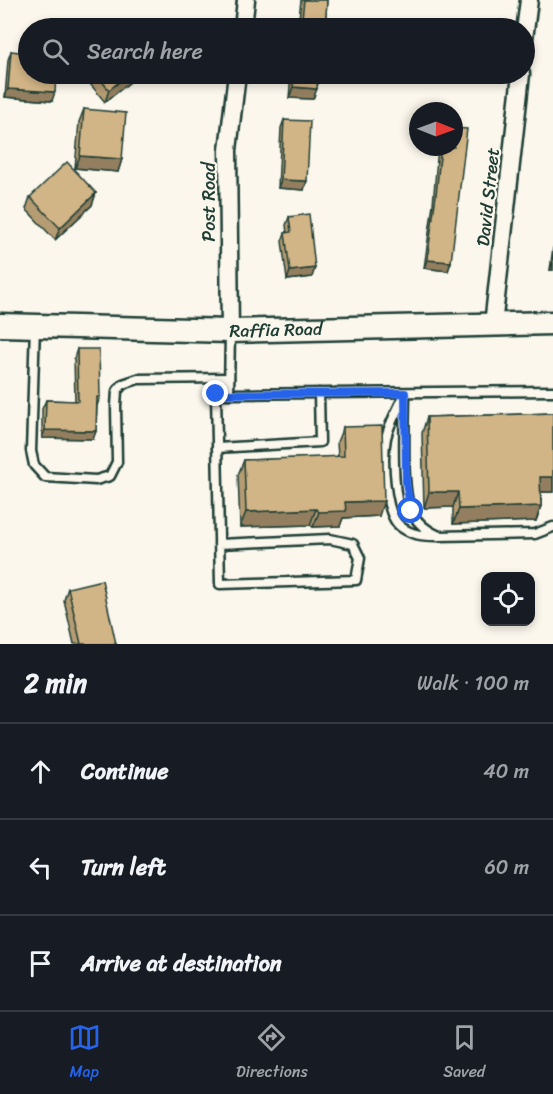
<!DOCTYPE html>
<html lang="en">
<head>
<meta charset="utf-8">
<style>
	:root { --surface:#171b24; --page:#242831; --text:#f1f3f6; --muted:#9ea1a6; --line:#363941; --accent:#2563eb }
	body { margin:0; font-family:Sriracha,sans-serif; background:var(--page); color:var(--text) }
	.controls { position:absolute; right:18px; bottom:18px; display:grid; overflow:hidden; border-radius:12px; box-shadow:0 3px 9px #0003 }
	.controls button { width:54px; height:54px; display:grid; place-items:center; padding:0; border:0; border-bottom:2px solid var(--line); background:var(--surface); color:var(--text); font:30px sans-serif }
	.compass { position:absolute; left:409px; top:102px; width:54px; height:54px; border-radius:50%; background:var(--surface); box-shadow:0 3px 9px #0003; rotate:91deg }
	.stop { position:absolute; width:18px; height:18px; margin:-14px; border:4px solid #2563eb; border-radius:50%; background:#fff }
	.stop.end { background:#2563eb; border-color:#fff; box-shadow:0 2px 6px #0008 }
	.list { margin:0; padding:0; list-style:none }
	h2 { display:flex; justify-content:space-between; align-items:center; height:78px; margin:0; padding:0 24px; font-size:26px }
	h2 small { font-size:20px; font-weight:400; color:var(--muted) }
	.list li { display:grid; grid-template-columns:39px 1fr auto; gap:18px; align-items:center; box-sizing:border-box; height:96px; padding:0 24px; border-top:2px solid var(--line) }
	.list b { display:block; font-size:22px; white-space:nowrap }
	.list em { font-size:20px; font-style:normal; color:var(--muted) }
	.icon { flex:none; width:33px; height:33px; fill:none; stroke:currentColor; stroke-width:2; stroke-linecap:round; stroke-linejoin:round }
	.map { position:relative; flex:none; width:553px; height:644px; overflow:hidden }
	.search { position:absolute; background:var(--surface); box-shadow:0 3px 9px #0003; left:18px; right:18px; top:18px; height:66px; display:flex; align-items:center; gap:15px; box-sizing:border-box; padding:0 21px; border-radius:33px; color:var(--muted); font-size:22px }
	.sheet { height:366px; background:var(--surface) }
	nav { display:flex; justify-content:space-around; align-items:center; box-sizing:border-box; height:84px; border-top:2px solid var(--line); background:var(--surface); font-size:16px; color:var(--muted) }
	nav a { display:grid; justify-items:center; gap:3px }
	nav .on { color:var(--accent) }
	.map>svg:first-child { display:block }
</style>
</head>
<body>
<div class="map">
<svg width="553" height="644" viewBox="0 0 553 644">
	<rect width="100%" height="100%" fill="#fbf7ec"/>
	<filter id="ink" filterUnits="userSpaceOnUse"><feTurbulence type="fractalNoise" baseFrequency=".0167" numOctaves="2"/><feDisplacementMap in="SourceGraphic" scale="12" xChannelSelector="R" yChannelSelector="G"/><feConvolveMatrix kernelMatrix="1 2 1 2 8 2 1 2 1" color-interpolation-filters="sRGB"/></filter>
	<g filter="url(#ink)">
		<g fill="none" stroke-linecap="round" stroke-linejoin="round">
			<defs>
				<g id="service">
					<path d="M 35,326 L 31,451 L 34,465 L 45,477 L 96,480 L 110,476 L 117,462 L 116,406 L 117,391 L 123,384 L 138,379 L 229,378"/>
					<path d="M 230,331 L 229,394 L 553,391"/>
					<path d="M 405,393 C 405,420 401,489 411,511 C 417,523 427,531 439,536 L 535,534 L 553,527"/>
					<path d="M 404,396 C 398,409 389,424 386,438 C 382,458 384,515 401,527 C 412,535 423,536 436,536"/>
					<path d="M 217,448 L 320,442 L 319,393"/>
					<path d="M 219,544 L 330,539 L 353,544 L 360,558 L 356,580 L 220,584 L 216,394 L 229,394"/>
				</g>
				<g id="minor">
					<path d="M 243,28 L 246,0"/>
					<path d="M 524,39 L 529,0"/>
					<path d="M 493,325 L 521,74"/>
					<path d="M 230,331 L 228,150 L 237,74"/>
				</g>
				<g id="secondary">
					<path id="s1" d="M 0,325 L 230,331 L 553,323"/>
				</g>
			</defs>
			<use href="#service" stroke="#1f3d34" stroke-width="13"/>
			<use href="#minor" stroke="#1f3d34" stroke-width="21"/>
			<use href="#secondary" stroke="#1f3d34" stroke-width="27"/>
			<use href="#service" stroke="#fbf7ec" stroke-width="8"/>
			<use href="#minor" stroke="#fbf7ec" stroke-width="16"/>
			<use href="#secondary" stroke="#fbf7ec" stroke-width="22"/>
		</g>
		<g fill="#b59c73" stroke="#1f3d34" stroke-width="1.5">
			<path d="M 301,0 L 327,0 L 325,28 L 296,28 L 297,27 L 298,27 Z"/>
			<path d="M 11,51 L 52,101 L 5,97 L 8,60 Z"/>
			<path d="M 82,74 L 140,74 L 105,102 Z"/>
			<path d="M 291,74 L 321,74 L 313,99 L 289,98 Z"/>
			<path d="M 84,109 L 122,159 L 118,172 L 75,168 L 79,122 Z"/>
			<path d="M 284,120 L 304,190 L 278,188 L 281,128 Z"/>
			<path d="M 438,147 L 454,147 L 451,262 L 448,271 L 424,268 L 433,204 Z"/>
			<path d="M 96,193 L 92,205 L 55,240 L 26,209 L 30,197 Z"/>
			<path d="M 289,217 L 312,277 L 287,280 L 282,241 L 285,233 L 287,233 L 286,225 Z"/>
			<path d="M 553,247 L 553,270 L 550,270 Z"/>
			<path d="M 77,349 L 100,397 L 97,406 L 96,431 L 93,439 L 42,438 L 42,409 L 46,400 L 75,401 L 74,358 Z"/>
			<path d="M 553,413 L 553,492 L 541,492 L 541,506 L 536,521 L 453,524 L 453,507 L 424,508 L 422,433 L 427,417 Z"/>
			<path d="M 343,427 L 379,516 L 343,518 L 340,526 L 313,527 L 310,525 L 240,527 L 238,475 L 244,460 L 338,457 L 337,442 Z"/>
			<path d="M 68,588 L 116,644 L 74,644 L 64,600 Z"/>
		</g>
		<g fill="#937f5e" stroke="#1f3d34" stroke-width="1.5">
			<path d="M 129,74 L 140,74 L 105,102 L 109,90 Z"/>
			<path d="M 318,74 L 321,74 L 318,84 Z"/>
			<path d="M 447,74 L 473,74 L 470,82 L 445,80 Z"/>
			<path d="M 293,87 L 317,89 L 313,99 L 289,98 Z"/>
			<path d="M 8,89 L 55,92 L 52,101 L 5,97 Z"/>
			<path d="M 80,156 L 122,159 L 118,172 L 75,168 Z"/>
			<path d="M 281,180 L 307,181 L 304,190 L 278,188 Z"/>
			<path d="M 96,193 L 92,205 L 55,240 L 60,228 Z"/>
			<path d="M 427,260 L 451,262 L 448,271 L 424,268 Z"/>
			<path d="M 553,262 L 553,270 L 550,270 Z"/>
			<path d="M 315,268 L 312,277 L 287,280 L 290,271 Z"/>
			<path d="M 45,430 L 96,431 L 93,439 L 42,438 Z"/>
			<path d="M 540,477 L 553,477 L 553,492 L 535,492 Z"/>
			<path d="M 429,492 L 458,492 L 453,507 L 424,508 Z"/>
			<path d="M 384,501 L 379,516 L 343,518 L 340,526 L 313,527 L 319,512 L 345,502 Z"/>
			<path d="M 541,506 L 536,521 L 453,524 L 459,509 Z"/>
			<path d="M 316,509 L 310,525 L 240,527 L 246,512 Z"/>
		</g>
		<g fill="#d2b586" stroke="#1f3d34" stroke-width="1.5">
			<path d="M 304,0 L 327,0 L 325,28 L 297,28 L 297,27 L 301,27 Z"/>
			<path d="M 122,24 L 125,28 L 117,28 Z"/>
			<path d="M 11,51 L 28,53 L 28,74 L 56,74 L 55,92 L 8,89 Z"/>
			<path d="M 96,74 L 129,74 L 109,90 Z"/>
			<path d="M 294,74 L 318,74 L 317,89 L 293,87 Z"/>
			<path d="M 84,109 L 126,113 L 122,159 L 80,156 Z"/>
			<path d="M 284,120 L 310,121 L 307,181 L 281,180 Z"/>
			<path d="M 454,128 L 467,129 L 451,262 L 427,260 L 436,195 L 441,147 L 454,147 Z"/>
			<path d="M 67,162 L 96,193 L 60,228 L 30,197 Z"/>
			<path d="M 309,214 L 315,268 L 290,271 L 285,233 L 291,232 L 289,217 Z"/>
			<path d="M 77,349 L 99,349 L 100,397 L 97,397 L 96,431 L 45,430 L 46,400 L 78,401 Z"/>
			<path d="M 553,413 L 553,477 L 540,477 L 541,506 L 459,509 L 458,492 L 429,492 L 427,417 Z"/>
			<path d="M 382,426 L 384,501 L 345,502 L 346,511 L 319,512 L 316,509 L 246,512 L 244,460 L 344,456 L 343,427 Z"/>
			<path d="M 102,580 L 116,644 L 81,644 L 68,588 Z"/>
		</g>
	</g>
	<g fill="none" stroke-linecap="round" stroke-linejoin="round" filter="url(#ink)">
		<path stroke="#2563eb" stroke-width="8" d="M 216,394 L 405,393 L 406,483 L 411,511"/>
	</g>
	<g text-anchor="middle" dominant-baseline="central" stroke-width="4.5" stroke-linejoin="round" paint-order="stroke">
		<g font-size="18" fill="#1f3d34" stroke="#fbf7ec">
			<text transform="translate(488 197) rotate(-84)">David Street</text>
			<text transform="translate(209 202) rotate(-90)">Post Road</text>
			<text stroke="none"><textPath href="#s1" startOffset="276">Raffia Road</textPath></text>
		</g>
	</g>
</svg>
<div class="controls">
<button><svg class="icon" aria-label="locate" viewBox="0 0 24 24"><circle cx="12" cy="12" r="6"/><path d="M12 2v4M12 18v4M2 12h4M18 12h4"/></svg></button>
</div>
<svg class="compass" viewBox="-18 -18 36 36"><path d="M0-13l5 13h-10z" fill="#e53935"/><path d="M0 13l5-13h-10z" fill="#9ea1a6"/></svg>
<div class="stop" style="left:411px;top:511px"></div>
<div class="stop end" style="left:216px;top:394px"></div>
<div class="search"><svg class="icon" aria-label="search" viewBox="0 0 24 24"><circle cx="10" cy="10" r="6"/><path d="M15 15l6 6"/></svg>Search here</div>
</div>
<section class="sheet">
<h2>2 min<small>Walk · 100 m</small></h2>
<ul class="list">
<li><svg class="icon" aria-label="ahead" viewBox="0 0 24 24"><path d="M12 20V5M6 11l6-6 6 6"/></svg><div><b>Continue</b></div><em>40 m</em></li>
<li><svg class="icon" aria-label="left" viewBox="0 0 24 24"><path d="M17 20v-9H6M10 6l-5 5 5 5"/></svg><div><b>Turn left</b></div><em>60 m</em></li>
<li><svg class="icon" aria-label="arrive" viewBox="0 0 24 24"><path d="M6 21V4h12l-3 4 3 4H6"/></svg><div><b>Arrive at destination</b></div></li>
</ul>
</section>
<nav>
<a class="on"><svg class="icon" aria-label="map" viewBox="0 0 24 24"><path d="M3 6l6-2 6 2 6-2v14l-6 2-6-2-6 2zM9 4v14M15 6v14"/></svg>Map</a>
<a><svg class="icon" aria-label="directions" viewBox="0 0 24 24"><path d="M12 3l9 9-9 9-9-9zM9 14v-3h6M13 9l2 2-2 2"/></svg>Directions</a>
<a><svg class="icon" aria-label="saved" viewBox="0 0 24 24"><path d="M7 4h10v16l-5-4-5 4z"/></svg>Saved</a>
</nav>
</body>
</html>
